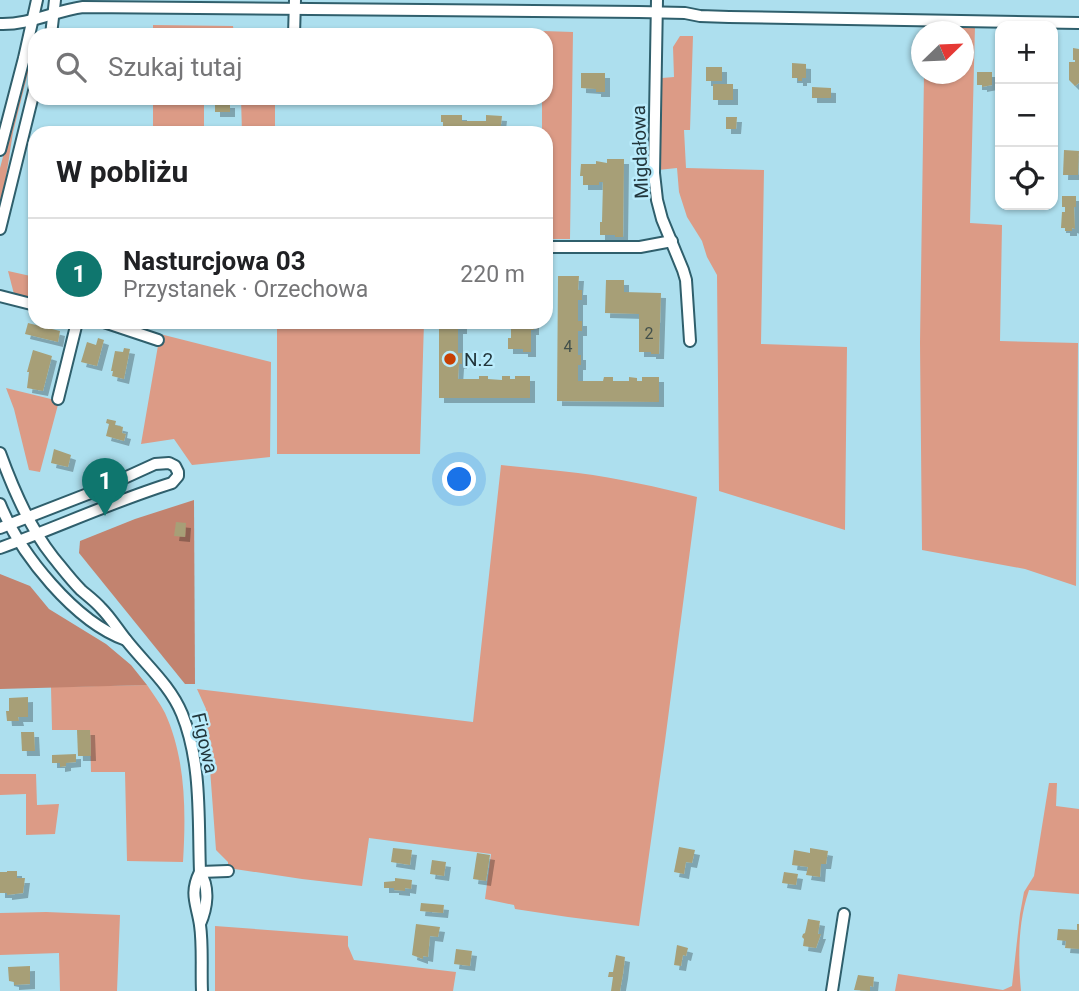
<!DOCTYPE html>
<html lang="pl">
<head>
<meta charset="utf-8">
<style>
	:root { --surface:#fff; --page:#f2f2f2; --text:#202124; --muted:#757577; --line:#e0e0e0; --accent:#0f766e }
	body { margin:0; font-family:Roboto,sans-serif; background:var(--page); color:var(--text) }
	.controls { position:absolute; right:21px; top:21px; display:grid; overflow:hidden; border-radius:14px; box-shadow:0 2px 5px #0004 }
	.controls button { width:63px; height:63px; display:grid; place-items:center; padding:0; border:0; border-bottom:2px solid var(--line); background:var(--surface); color:var(--text); font:35px sans-serif }
	.compass { position:absolute; left:911px; top:21px; width:63px; height:63px; border-radius:50%; background:var(--surface); box-shadow:0 2px 5px #0004; rotate:67deg }
	.you { position:absolute; left:460px; top:480px; width:24px; height:24px; margin:-18px; border:5px solid #fff; border-radius:50%; background:#1a73e8; box-shadow:0 0 0 10px #1a73e833 }
	.badge { display:grid; place-items:center; width:46px; height:46px; border-radius:50%; background:var(--accent); color:#fff; font-size:23px; font-weight:700 }
	.pin { position:absolute; translate:-50% -58px; filter:drop-shadow(0 2px 4px #0008) }
	.pin::after { content:''; position:absolute; top:37px; width:24px; height:21px; background:inherit; clip-path:polygon(0 0,100% 0,50% 100%) }
	.list { margin:0; padding:0; list-style:none }
	h2 { display:flex; justify-content:space-between; align-items:center; height:91px; margin:0; padding:0 28px; font-size:30px }
	h2 small { font-size:23px; font-weight:400; color:var(--muted) }
	.list li { display:grid; grid-template-columns:46px 1fr auto; gap:21px; align-items:center; box-sizing:border-box; height:112px; padding:0 28px; border-top:2px solid var(--line) }
	.list b { display:block; font-size:26px; white-space:nowrap }
	.list p { margin:0; font-size:23px; white-space:nowrap; color:var(--muted) }
	.list em { font-size:23px; font-style:normal; color:var(--muted) }
	.icon { flex:none; width:38px; height:38px; fill:none; stroke:currentColor; stroke-width:2; stroke-linecap:round; stroke-linejoin:round }
	.map { position:relative; flex:none; width:1079px; height:991px; overflow:hidden }
	.search { position:absolute; background:var(--surface); box-shadow:0 2px 5px #0004; left:28px; top:28px; width:525px; height:77px; display:flex; align-items:center; gap:18px; box-sizing:border-box; padding:0 24px; border-radius:21px; color:var(--muted); font-size:26px }
	.panel { position:absolute; background:var(--surface); box-shadow:0 2px 5px #0004; left:28px; top:126px; width:525px; height:203px; border-radius:21px }
	.map>svg:first-child { display:block }
</style>
</head>
<body>
<div class="map">
<svg width="1079" height="991" viewBox="0 0 1079 991">
	<defs>
		<filter id="shadow"><feDropShadow dx="5" dy="5" stdDeviation="0" flood-color="#0004"/></filter>
	</defs>
	<rect width="100%" height="100%" fill="#addfee"/>
	<g fill="#dc9b86">
		<path d="M 153,25 L 233,26 L 234,35 L 153,35 Z"/>
		<path d="M 975,26 L 970,223 L 1002,225 L 1000,341 L 1078,343 L 1076,586 L 1025,569 L 922,550 L 920,343 L 924,74 L 964,74 L 964,32 L 925,31 L 925,27 Z"/>
		<path d="M 543,31 L 573,32 L 570,239 L 546,239 L 546,133 L 542,133 L 542,98 L 546,98 L 546,35 L 543,35 Z"/>
		<path d="M 680,36 L 693,36 L 690,130 L 684,130 L 686,168 L 764,170 L 761,344 L 847,347 L 845,530 L 719,491 L 717,275 L 707,257 L 702,241 L 687,217 L 679,192 L 677,168 L 658,170 L 662,78 L 674,77 L 673,47 Z"/>
		<path d="M 30,56 L 32,57 L 13,132 L 5,184 L 0,205 L 0,168 Z"/>
		<path d="M 153,98 L 204,98 L 204,127 L 238,133 L 169,133 L 153,129 Z"/>
		<path d="M 241,98 L 275,98 L 275,133 L 242,133 Z"/>
		<path d="M 8,271 L 35,277 L 35,299 L 14,294 Z"/>
		<path d="M 277,322 L 424,322 L 420,454 L 277,454 Z"/>
		<path d="M 160,334 L 271,362 L 270,457 L 192,465 L 174,439 L 141,444 Z"/>
		<path d="M 6,388 L 59,401 L 40,472 L 29,470 L 14,409 Z"/>
		<path d="M 501,465 C 527,468 552,470 578,473 C 618,478 657,487 697,497 L 665,741 L 639,926 L 568,917 L 515,909 L 514,905 L 485,899 L 491,854 L 369,838 L 362,886 L 302,879 L 228,868 L 228,862 L 216,850 L 210,769 L 202,732 L 206,709 L 197,689 L 473,722 Z"/>
		<path d="M 147,685 C 153,694 160,703 165,713 C 186,759 186,812 183,862 L 127,861 L 125,772 L 91,772 L 90,730 L 52,730 L 51,687 Z"/>
		<path d="M 0,774 L 36,774 L 37,805 L 59,804 L 55,834 L 26,835 L 26,794 L 0,795 Z"/>
		<path d="M 1049,783 L 1057,783 L 1056,806 L 1079,809 L 1079,894 L 1029,890 C 1018,922 1018,957 1021,991 L 895,991 L 898,974 L 1003,990 L 1012,986 L 1020,914 L 1024,892 L 1034,876 Z"/>
		<path d="M 46,912 L 120,915 L 117,991 L 60,991 L 59,953 L 0,955 L 0,913 Z"/>
		<path d="M 215,926 L 348,936 L 348,946 L 354,960 L 456,972 L 453,991 L 215,991 Z"/>
	</g>
	<g fill="#c2836f">
		<path d="M 194,500 L 195,684 L 185,684 L 79,553 L 80,541 L 135,519 Z"/>
		<path d="M 0,574 L 30,586 L 49,609 L 106,644 L 131,665 L 147,685 L 0,689 Z"/>
	</g>
	<g fill="#a79f77" filter="url(#shadow)">
		<path d="M 1073,48 L 1079,49 L 1079,83 L 1075,86 L 1069,80 L 1069,62 L 1075,62 L 1075,60 L 1073,60 Z"/>
		<path d="M 792,63 L 806,64 L 806,78 L 802,78 L 802,81 L 798,81 L 798,78 L 792,78 Z"/>
		<rect x="706" y="67" width="16" height="14"/>
		<path d="M 977,72 L 992,72 L 992,85 L 982,87 L 982,85 L 977,85 Z"/>
		<path d="M 581,73 L 605,73 L 605,92 L 596,92 L 596,89 L 581,88 Z"/>
		<rect x="713" y="84" width="20" height="16"/>
		<path d="M 812,87 L 831,88 L 831,98 L 812,98 Z"/>
		<rect x="215" y="103" width="15" height="9"/>
		<path d="M 441,115 L 462,115 L 462,121 L 486,121 L 486,115 L 502,116 L 500,133 L 442,133 L 441,126 L 443,126 L 443,122 L 441,122 Z"/>
		<path d="M 726,117 L 737,117 L 736,129 L 726,129 Z"/>
		<path d="M 1064,150 L 1079,151 L 1078,175 L 1063,175 Z"/>
		<path d="M 607,159 L 624,159 L 623,237 L 615,237 L 615,235 L 600,235 L 600,222 L 602,222 L 603,182 L 599,182 L 599,185 L 583,185 L 583,176 L 580,176 L 581,164 L 596,164 L 596,161 L 607,163 Z"/>
		<path d="M 1062,196 L 1076,196 L 1076,207 L 1074,207 L 1075,229 L 1072,228 L 1072,231 L 1065,231 L 1065,228 L 1061,228 L 1062,212 L 1065,212 L 1065,207 L 1062,207 Z"/>
		<path d="M 558,276 L 579,276 L 578,290 L 582,290 L 582,300 L 578,300 L 578,321 L 582,321 L 582,331 L 578,331 L 578,355 L 581,355 L 581,365 L 578,365 L 578,381 L 603,381 L 604,377 L 613,377 L 613,381 L 629,381 L 629,377 L 637,378 L 637,381 L 642,381 L 642,377 L 659,377 L 659,402 L 557,401 Z"/>
		<path d="M 606,280 L 624,280 L 624,292 L 661,293 L 659,354 L 651,354 L 651,352 L 639,352 L 639,314 L 605,313 Z"/>
		<path d="M 439,322 L 462,322 L 462,329 L 458,329 L 458,353 L 462,353 L 462,364 L 459,364 L 458,379 L 479,379 L 479,376 L 488,376 L 488,379 L 502,380 L 502,376 L 510,376 L 510,379 L 515,379 L 515,376 L 530,376 L 530,398 L 439,398 Z"/>
		<path d="M 511,322 L 534,322 L 534,330 L 531,330 L 531,352 L 523,352 L 523,349 L 508,349 L 508,338 L 511,338 Z"/>
		<path d="M 28,323 L 60,331 L 58,342 L 25,334 Z"/>
		<path d="M 98,338 L 104,340 L 97,366 L 81,362 L 87,342 L 96,345 Z"/>
		<path d="M 124,348 L 130,349 L 124,379 L 112,376 L 113,371 L 111,371 L 115,351 L 123,352 Z"/>
		<path d="M 33,350 L 52,356 L 43,391 L 27,388 L 29,372 L 27,372 Z"/>
		<path d="M 107,419 L 116,421 L 115,425 L 123,427 L 122,433 L 126,434 L 124,441 L 106,436 L 109,424 L 106,423 Z"/>
		<path d="M 54,449 L 71,455 L 68,467 L 51,463 Z"/>
		<path d="M 176,522 L 186,523 L 185,537 L 174,536 Z"/>
		<path d="M 28,697 L 28,717 L 18,717 L 19,721 L 7,721 L 6,711 L 9,711 L 9,698 Z"/>
		<path d="M 77,730 L 90,730 L 91,756 L 78,756 Z"/>
		<path d="M 21,732 L 34,732 L 35,751 L 22,751 Z"/>
		<path d="M 76,754 L 76,762 L 66,763 L 66,766 L 60,767 L 60,763 L 52,763 L 52,755 Z"/>
		<path d="M 679,847 L 695,850 L 692,863 L 686,862 L 684,874 L 674,872 Z"/>
		<path d="M 393,848 L 412,850 L 410,865 L 391,862 Z"/>
		<path d="M 810,848 L 828,851 L 826,864 L 821,864 L 820,877 L 806,875 L 808,867 L 792,865 L 794,850 L 810,853 Z"/>
		<path d="M 477,853 L 490,855 L 486,881 L 473,879 Z"/>
		<path d="M 432,860 L 446,862 L 444,876 L 430,874 Z"/>
		<path d="M 7,871 L 17,871 L 17,878 L 25,878 L 23,893 L 7,895 L 7,893 L 0,893 L 0,872 L 7,872 Z"/>
		<path d="M 784,872 L 798,874 L 796,885 L 782,883 Z"/>
		<path d="M 395,878 L 412,880 L 411,889 L 405,888 L 405,891 L 394,890 L 394,888 L 384,888 L 384,882 L 395,881 Z"/>
		<path d="M 421,903 L 444,905 L 443,913 L 420,911 Z"/>
		<path d="M 808,919 L 820,921 L 818,934 L 821,934 L 816,948 L 803,946 L 804,939 L 802,937 L 803,934 L 805,933 Z"/>
		<path d="M 416,924 L 440,927 L 438,937 L 430,936 L 428,957 L 423,956 L 423,959 L 412,955 Z"/>
		<path d="M 1077,924 L 1079,924 L 1079,949 L 1065,948 L 1066,941 L 1057,940 L 1058,929 L 1077,930 Z"/>
		<path d="M 677,945 L 688,948 L 686,956 L 683,955 L 681,966 L 674,965 Z"/>
		<path d="M 456,949 L 472,951 L 470,966 L 454,964 Z"/>
		<path d="M 616,955 L 625,957 L 623,974 L 620,991 L 611,991 L 613,977 L 608,977 L 609,972 L 613,972 Z"/>
		<path d="M 30,966 L 30,984 L 14,985 L 14,982 L 9,981 L 8,967 Z"/>
		<path d="M 858,975 L 874,977 L 873,987 L 870,986 L 870,991 L 854,990 Z"/>
	</g>
	<g fill="none" stroke-linecap="round" stroke-linejoin="round">
		<defs>
			<g id="minor">
				<path d="M 657,0 L 654,173 L 657,200 L 662,219 L 683,270 L 686,280 L 690,341"/>
				<path d="M 0,24 C 29,25 54,11 83,7 L 639,12 L 685,13 L 700,16 L 729,17 L 1079,23"/>
				<path d="M 51,35 L 55,0"/>
				<path d="M 294,35 L 295,0"/>
				<path d="M 0,150 L 24,58 L 37,0"/>
				<path d="M 0,229 L 35,87"/>
				<path d="M 546,247 L 640,247 L 672,241"/>
				<path d="M 0,296 L 35,305"/>
				<path d="M 104,322 L 158,340"/>
				<path d="M 58,399 L 77,322"/>
				<path d="M 0,453 C 13,489 29,527 53,557 C 62,568 71,580 81,590 C 88,596 95,601 101,608 C 111,618 118,630 127,641 C 146,665 170,685 182,714 C 202,763 198,820 200,872 C 210,888 207,908 200,924"/>
				<path d="M 0,504 C 20,554 75,622 126,640"/>
				<path d="M 0,528 L 98,490 L 155,464 L 169,463 L 175,466 L 178,472 L 178,476 L 172,483 C 114,501 58,527 0,548"/>
				<path d="M 200,872 C 189,894 197,904 200,925 C 203,946 201,970 202,991"/>
				<path d="M 200,872 L 228,871"/>
				<path d="M 832,991 L 844,914"/>
			</g>
		</defs>
		<use href="#minor" stroke="#2f5f6c" stroke-width="14"/>
		<use href="#minor" stroke="#fff" stroke-width="10"/>
	</g>
	<circle fill="#c74004" stroke="#baecfc" stroke-width="2.5" cx="450" cy="359" r="7"/>
	<g text-anchor="middle" dominant-baseline="central" stroke-width="5" stroke-linejoin="round" paint-order="stroke">
		<g font-size="16" fill="#43504b">
			<text x="649" y="333">2</text>
			<text x="568" y="346">4</text>
		</g>
		<g font-size="19" fill="#22363c" stroke="#baecfc">
			<text transform="translate(640 152) rotate(-92)">Migdałowa</text>
			<text transform="translate(205 743) rotate(77)">Figowa</text>
		</g>
		<g font-size="19" fill="#22363c" stroke="#baecfc" text-anchor="start">
			<text x="464" y="359">N.2</text>
		</g>
	</g>
</svg>
<div class="controls">
<button>+</button>
<button>−</button>
<button><svg class="icon" aria-label="locate" viewBox="0 0 24 24"><circle cx="12" cy="12" r="6"/><path d="M12 2v4M12 18v4M2 12h4M18 12h4"/></svg></button>
</div>
<svg class="compass" viewBox="-18 -18 36 36"><path d="M0-13l5 13h-10z" fill="#e53935"/><path d="M0 13l5-13h-10z" fill="#757577"/></svg>
<div class="you"></div>
<div class="pin badge" style="left:105px;top:516px">1</div>
<div class="search"><svg class="icon" aria-label="search" viewBox="0 0 24 24"><circle cx="10" cy="10" r="6"/><path d="M15 15l6 6"/></svg>Szukaj tutaj</div>
<section class="panel">
<h2>W pobliżu<small></small></h2>
<ul class="list">
<li><span class="badge">1</span><div><b>Nasturcjowa 03</b><p>Przystanek · Orzechowa</p></div><em>220 m</em></li>
</ul>
</section>
</div>
</body>
</html>
